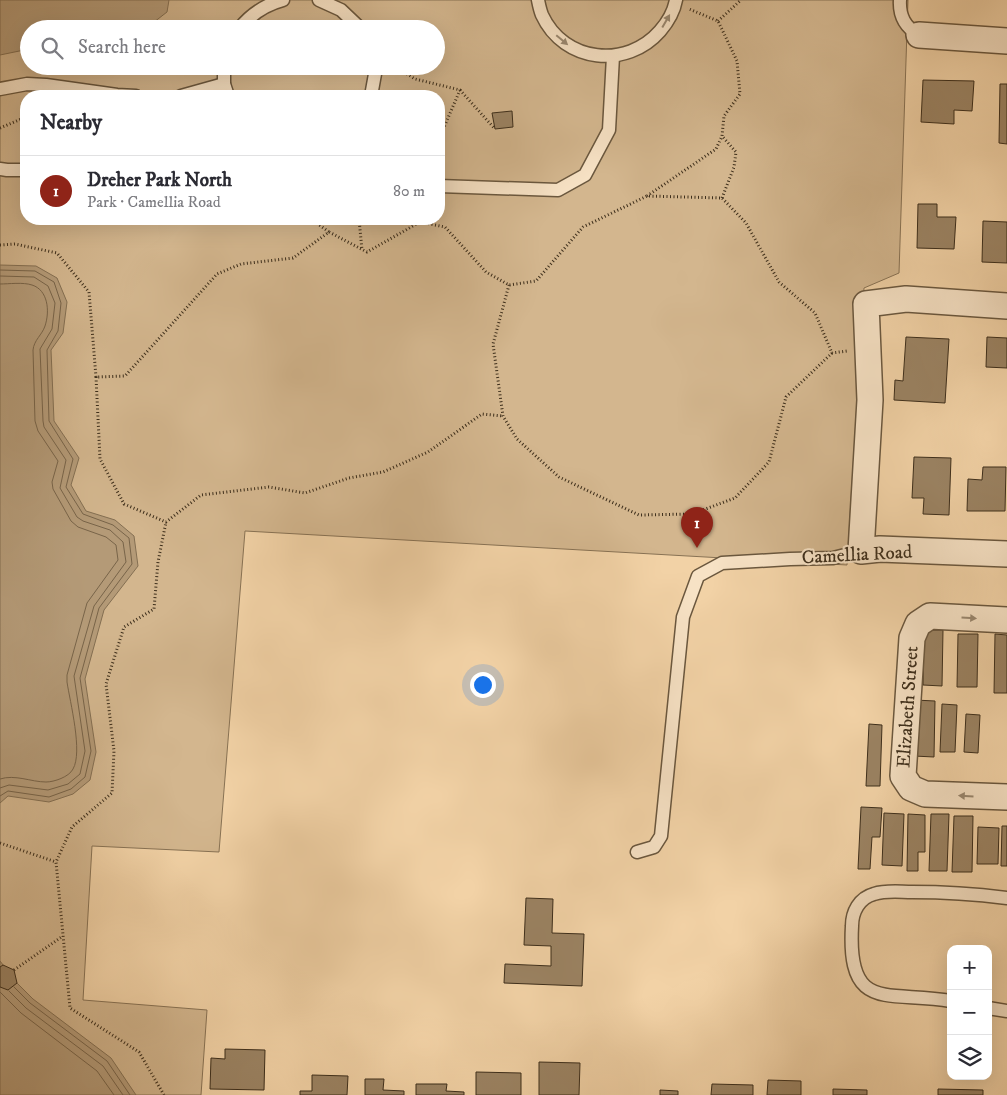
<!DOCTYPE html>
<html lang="en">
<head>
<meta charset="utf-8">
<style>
	:root { --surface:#fff; --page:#f2f2f3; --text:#2b2b33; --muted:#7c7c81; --line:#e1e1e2; --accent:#8f2418 }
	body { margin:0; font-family:"IM FELL DW Pica",serif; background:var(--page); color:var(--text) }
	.controls { position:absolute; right:15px; bottom:15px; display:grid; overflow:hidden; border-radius:10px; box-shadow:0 5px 20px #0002 }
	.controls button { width:45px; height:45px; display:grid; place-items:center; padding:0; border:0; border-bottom:1px solid var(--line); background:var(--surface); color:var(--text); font:25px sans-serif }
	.you { position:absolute; left:482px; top:684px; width:18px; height:18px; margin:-12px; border:4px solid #fff; border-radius:50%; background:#1a73e8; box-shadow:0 0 0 8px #1a73e833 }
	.badge { display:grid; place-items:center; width:32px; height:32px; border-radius:50%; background:var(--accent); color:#fff; font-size:16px; font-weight:700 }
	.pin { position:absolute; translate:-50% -41px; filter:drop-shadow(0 1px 2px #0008) }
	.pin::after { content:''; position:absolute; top:26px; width:18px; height:15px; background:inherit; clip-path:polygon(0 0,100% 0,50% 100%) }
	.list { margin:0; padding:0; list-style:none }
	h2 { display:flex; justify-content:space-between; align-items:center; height:65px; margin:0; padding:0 20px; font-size:21px }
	h2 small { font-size:16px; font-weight:400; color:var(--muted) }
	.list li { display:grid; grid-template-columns:32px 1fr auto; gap:15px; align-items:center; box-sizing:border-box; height:70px; padding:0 20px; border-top:1px solid var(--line) }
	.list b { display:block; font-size:19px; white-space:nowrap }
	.list p { margin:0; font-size:16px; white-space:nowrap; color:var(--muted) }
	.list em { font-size:16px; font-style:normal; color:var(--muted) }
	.icon { flex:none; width:28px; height:28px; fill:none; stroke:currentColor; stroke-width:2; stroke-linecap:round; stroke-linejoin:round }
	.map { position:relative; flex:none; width:1007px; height:1095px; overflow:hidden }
	.search { position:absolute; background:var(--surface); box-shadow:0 5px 20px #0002; left:20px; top:20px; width:425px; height:55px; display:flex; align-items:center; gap:12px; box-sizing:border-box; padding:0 18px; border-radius:28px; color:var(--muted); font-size:19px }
	.panel { position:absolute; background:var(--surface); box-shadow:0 5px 20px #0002; left:20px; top:90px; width:425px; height:135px; border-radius:20px }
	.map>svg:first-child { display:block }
</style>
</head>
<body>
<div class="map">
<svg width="1007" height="1095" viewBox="0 0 1007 1095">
	<rect width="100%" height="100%" fill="#f2d2a6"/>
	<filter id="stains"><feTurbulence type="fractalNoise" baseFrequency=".004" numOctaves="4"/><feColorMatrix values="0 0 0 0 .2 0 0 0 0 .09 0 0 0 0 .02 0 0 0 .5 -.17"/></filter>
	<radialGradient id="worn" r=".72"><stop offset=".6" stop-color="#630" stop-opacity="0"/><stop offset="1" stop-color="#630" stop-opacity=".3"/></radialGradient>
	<path fill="#d3b68e" stroke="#887254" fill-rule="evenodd" d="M 0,0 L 908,0 L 899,273 L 864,288 L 847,565 L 245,531 L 219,852 L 92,846 L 83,1000 L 207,1010 L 201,1095 L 0,1095 ZM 29,29 L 436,29 L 436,66 L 29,66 ZM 26,96 L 439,96 L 439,219 L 26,219 Z"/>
	<g fill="#b49a77" stroke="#846f52">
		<path d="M 0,0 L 169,0 L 167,12 L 149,26 L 137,29 L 29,29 L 29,49 L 0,55 Z"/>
		<path d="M 0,265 L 36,266 L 57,278 L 67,302 L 63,333 L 51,350 L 54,421 L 79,458 L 71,485 L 86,511 L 115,520 L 134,536 L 138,566 L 104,610 L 85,679 L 96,752 L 90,780 L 73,794 L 49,802 L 8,796 L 0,803 Z"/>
		<path d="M 0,961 L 17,983 L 33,999 L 111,1058 L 136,1095 L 0,1095 Z"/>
	</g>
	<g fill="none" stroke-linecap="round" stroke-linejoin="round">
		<g stroke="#786449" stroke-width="1">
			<path d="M 0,270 L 35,271 L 54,282 L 61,303 L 58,331 L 47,350 L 49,421 L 73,459 L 66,487 L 83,514 L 113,525 L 129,538 L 132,564 L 99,608 L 80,678 L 91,751 L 85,777 L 71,789 L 49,797 L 8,791 L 0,796"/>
			<path d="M 0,276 L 34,277 L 48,286 L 55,303 L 52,329 L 40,349 L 43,421 L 44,427 L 66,460 L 60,488 L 77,517 L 83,521 L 110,530 L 123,542 L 126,562 L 94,606 L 74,676 L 85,751 L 80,774 L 68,784 L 48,790 L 9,785 L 0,788"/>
			<path d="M 0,284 C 9,284 23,282 32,285 C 48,290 50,311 45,326 C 42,335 34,340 33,350 L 35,421 L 38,431 L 58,461 L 52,482 L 53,489 L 71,521 L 78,527 L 106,537 L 116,545 L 118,560 L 87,603 L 67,675 L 67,682 C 70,702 83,752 73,769 C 69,777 54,782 46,782 C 31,782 15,774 0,779"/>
			<path d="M 14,987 L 30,1003 L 107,1061 L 130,1095"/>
			<path d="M 9,991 L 26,1008 L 103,1066 L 123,1095"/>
			<path d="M 0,992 L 21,1013 L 97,1071 L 114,1095"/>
		</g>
	</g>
	<g fill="#9b8363" stroke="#3d2e1b">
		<path d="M 923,80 L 974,81 L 972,111 L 954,110 L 954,124 L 921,122 Z"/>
		<path d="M 1000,84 L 1007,84 L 1007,144 L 999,143 Z"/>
		<path d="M 512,111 L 513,127 L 495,129 L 492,113 Z"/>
		<path d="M 918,204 L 937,204 L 937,217 L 956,217 L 954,249 L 917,248 Z"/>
		<path d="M 983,221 L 1007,222 L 1007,263 L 982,262 Z"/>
		<path d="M 906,337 L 949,339 L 945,403 L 894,400 L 895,380 L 903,381 Z"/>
		<path d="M 987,337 L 1007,338 L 1007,368 L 986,367 Z"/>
		<path d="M 914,457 L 951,458 L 949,515 L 923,514 L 924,498 L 912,498 Z"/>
		<path d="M 983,467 L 1006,467 L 1005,511 L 967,511 L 968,479 L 982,480 Z"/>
		<path d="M 924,630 L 943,630 L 942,686 L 923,685 Z"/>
		<path d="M 958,634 L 978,634 L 977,687 L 957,687 Z"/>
		<path d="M 995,634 L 1007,635 L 1007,693 L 994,693 Z"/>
		<path d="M 915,700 L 935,701 L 934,757 L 914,756 Z"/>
		<path d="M 942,704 L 957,705 L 955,752 L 940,752 Z"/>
		<path d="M 966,714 L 980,715 L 978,753 L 964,752 Z"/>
		<path d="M 869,724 L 882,725 L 880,786 L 866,786 Z"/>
		<path d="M 861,807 L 882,808 L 880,837 L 872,837 L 870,869 L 858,869 Z"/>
		<path d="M 884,813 L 904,814 L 902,866 L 882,865 Z"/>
		<path d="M 908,814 L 925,815 L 925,852 L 918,852 L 918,871 L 907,871 Z"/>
		<path d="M 931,814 L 949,814 L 947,871 L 929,871 Z"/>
		<path d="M 954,816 L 973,816 L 972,872 L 952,872 Z"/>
		<path d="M 1002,826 L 1007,826 L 1007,866 L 1001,866 Z"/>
		<path d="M 978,827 L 999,828 L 998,864 L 977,864 Z"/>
		<path d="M 526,898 L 553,899 L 552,933 L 584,934 L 582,986 L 504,983 L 505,964 L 551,966 L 551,946 L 524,945 Z"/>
		<path d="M 3,965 L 14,970 L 17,983 L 8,990 L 0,987 L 0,967 Z"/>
		<path d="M 225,1049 L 265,1050 L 264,1090 L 210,1089 L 211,1058 L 225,1059 Z"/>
		<path d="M 539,1062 L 580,1063 L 579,1095 L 539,1095 Z"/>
		<path d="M 476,1072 L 521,1073 L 521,1095 L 476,1095 Z"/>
		<path d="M 312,1075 L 348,1076 L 347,1095 L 300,1095 L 300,1091 L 312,1091 Z"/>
		<path d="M 365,1079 L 384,1079 L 383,1090 L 404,1091 L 404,1095 L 365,1095 Z"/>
		<path d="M 768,1080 L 801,1081 L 801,1095 L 767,1095 Z"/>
		<path d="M 416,1084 L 447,1084 L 446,1091 L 464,1092 L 464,1095 L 416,1095 Z"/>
		<path d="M 712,1084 L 753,1085 L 753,1095 L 711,1095 Z"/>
		<path d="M 833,1089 L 867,1090 L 867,1095 L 833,1095 Z"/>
		<path d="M 938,1089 L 983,1090 L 983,1095 L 938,1095 Z"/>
		<path d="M 660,1090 L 678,1091 L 678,1095 L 660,1095 Z"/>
	</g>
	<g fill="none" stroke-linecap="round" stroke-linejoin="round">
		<defs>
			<g id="service">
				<path d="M 319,0 L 341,10 L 361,29"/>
				<path d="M 538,0 C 539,5 540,10 542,15 C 564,63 627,69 660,31 C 667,23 674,11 676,0"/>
				<path d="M 900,0 C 899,16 905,27 919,35"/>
				<path d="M 239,29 C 251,14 264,5 283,0"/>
				<path d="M 224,66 L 224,84 L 228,96"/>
				<path d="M 0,89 L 27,84 L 46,85 L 117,95 L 136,96"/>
				<path d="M 181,96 L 224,84"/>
				<path d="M 371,96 L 375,74 L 374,66"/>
				<path d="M 0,169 L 7,170 L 26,170"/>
				<path d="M 439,186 L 558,190 L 585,175 L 609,130 L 613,56"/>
				<path d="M 637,852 L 654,847 L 661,836 L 683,617 L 698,576 L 722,563 L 790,559 L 833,558 L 861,551"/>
				<path d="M 951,1001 C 888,990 847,1014 852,926 C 852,912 859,898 874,894 C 886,890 900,892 912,892 C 944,892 975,894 1007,898"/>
				<path d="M 988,1008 L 1007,1011"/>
			</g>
			<g id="minor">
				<path d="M 919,35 L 1007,41"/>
				<path d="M 1007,306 L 906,299 L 866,304 L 870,400 L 861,551 L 880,549 L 1007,554"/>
				<path d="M 1007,620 L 930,616 L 918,624 L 912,638 L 903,776 L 911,788 L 925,794 L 1007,797"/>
			</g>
		</defs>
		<use href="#service" stroke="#6a573e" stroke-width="15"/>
		<use href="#minor" stroke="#6a573e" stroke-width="28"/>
		<g stroke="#3d2e1b" stroke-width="3" stroke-dasharray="1 2.5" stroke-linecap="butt">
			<path d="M 718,21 L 741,0"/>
			<path d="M 395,66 L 415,79 L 460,90 L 439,139"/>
			<path d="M 460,90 L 495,129"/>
			<path d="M 0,128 L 26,117"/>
			<path d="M 647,196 L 716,149 L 722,136 L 724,116 L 740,94 L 737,61 L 718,21 L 689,9"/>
			<path d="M 722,198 L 734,167 L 736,152 L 722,136"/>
			<path d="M 311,219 L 329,232"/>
			<path d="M 359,219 L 362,250"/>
			<path d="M 0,245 L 15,244 L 57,253 L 89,292 L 96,377 L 125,376 L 217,274 L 241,264 L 293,258 L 329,232 L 367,252 L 420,222 L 445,227 L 486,272 L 509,285 L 536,281 L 583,227 L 647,196 L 722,198 L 746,223 L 779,282 L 815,313 L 832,353 L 847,351"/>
			<path d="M 509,285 L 493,344 L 503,416 L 517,439 L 559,477 L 639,515 L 692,514 L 735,498 L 769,462 L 786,397 L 832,353"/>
			<path d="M 96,377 L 100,459 L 124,504 L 166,522 L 201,495 L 269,487 L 305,493 L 349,478 L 383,472 L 428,452 L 482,414 L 503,416"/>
			<path d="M 0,843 L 56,862"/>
			<path d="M 14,970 L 63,936"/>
			<path d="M 164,1095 L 139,1052 L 70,1008 L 56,862 L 72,827 L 112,793 L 114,751 L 106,684 L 124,627 L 154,609 L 158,562 L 166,522"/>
		</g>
		<use href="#service" stroke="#f7e2c5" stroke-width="12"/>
		<use href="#minor" stroke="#f7e2c5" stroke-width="25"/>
	</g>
	<defs><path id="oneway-solid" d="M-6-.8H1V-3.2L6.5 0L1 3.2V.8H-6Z" transform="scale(1.25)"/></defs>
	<g fill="#9a8870">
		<use href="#oneway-solid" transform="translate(666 21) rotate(-60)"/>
		<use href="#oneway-solid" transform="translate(562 40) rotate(40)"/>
		<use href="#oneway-solid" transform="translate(969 618) rotate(3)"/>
		<use href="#oneway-solid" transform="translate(966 796) rotate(-177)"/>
	</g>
	<g text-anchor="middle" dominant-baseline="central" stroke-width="4" stroke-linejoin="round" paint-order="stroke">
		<g font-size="19" fill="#3d2e1b" stroke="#f7e2c5">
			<text transform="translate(857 555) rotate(-3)">Camellia Road</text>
			<text transform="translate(908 707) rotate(-86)">Elizabeth Street</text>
		</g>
	</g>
	<rect width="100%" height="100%" filter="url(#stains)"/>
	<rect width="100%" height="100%" fill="url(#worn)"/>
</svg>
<div class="controls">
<button>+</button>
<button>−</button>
<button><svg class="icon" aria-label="layers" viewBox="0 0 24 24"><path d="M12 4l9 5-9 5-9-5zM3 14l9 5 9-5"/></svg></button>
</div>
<div class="you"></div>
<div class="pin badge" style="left:697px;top:548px">1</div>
<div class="search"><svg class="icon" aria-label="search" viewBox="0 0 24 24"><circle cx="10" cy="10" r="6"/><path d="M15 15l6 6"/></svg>Search here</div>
<section class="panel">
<h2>Nearby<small></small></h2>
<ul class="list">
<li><span class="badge">1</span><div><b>Dreher Park North</b><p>Park · Camellia Road</p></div><em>80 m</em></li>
</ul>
</section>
</div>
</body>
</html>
